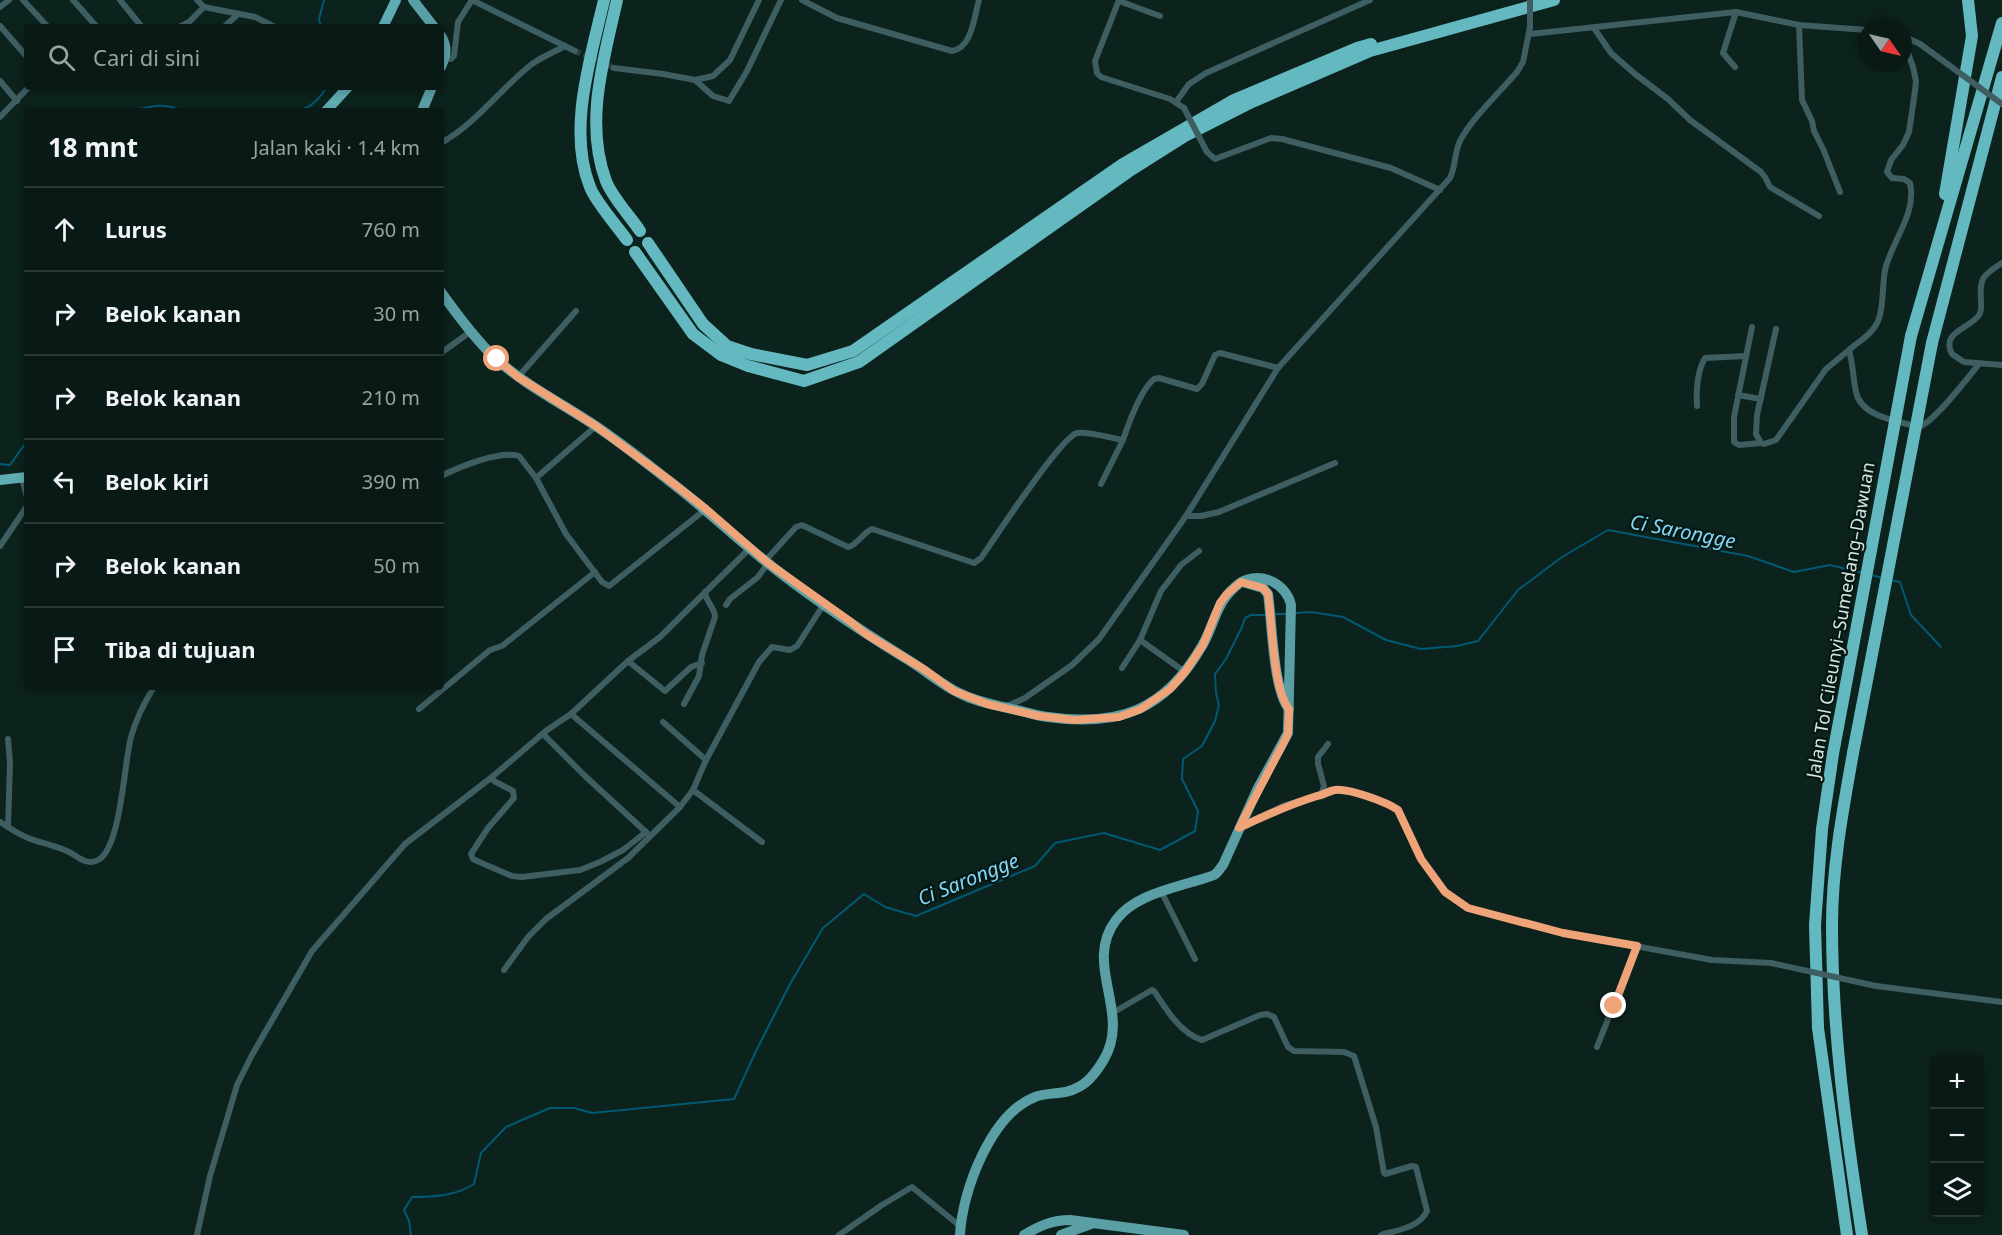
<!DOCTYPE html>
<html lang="id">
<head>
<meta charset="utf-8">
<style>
	:root { --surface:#091a16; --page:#172723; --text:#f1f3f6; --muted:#99a1a1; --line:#293835 }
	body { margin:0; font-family:"Noto Sans",sans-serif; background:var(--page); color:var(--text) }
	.controls { position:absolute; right:18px; bottom:18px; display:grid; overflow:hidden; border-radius:6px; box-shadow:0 3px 9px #0003 }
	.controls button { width:54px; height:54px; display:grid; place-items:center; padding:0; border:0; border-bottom:2px solid var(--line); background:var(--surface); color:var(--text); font:30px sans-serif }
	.compass { position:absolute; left:1858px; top:18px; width:54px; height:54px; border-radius:50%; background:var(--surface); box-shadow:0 3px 9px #0003; rotate:124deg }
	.stop { position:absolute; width:18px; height:18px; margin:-14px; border:4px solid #efa378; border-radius:50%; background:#fff }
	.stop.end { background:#efa378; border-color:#fff; box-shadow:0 2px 6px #0008 }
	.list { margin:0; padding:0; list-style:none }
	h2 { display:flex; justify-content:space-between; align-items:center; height:78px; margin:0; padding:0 24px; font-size:26px }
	h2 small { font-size:20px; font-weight:400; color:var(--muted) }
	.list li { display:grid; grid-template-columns:39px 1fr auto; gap:18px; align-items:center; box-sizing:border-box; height:84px; padding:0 24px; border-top:2px solid var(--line) }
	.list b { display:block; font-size:22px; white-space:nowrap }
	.list em { font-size:20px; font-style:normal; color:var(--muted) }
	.icon { flex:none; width:33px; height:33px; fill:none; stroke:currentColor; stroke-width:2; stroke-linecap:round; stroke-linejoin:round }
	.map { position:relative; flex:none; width:2002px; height:1235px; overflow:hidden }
	.search { position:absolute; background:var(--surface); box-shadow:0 3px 9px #0003; left:24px; top:24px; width:420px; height:66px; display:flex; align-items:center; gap:15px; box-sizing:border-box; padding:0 21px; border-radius:6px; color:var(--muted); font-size:22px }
	.panel { position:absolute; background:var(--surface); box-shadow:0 3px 9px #0003; left:24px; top:108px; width:420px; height:582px; border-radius:6px }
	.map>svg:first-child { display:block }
</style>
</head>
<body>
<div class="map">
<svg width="2002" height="1235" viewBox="0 0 2002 1235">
	<rect width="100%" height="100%" fill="#0c221d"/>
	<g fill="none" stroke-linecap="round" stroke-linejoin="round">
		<g stroke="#015974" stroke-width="2">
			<path d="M 321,27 L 319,19 L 324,0"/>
			<path d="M 133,111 C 151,106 165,102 182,111"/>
			<path d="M 298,111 C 312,107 319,99 327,87"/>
			<path d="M 0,464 L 10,465 L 27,441"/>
			<path d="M 1871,575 L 1883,578"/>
			<path d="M 1891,580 L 1900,582 L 1911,615 L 1941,647"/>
			<path d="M 1296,613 L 1311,612 L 1343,617 L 1386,640 L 1421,649 L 1457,646 L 1478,641 L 1518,590 L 1562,557 L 1608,530 L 1748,556 L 1794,572 L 1830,565 L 1863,573"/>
			<path d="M 1275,614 L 1287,614"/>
			<path d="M 411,1235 L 409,1221 L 404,1210 L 412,1197 C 434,1197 455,1196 474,1184 L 481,1153 L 506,1127 L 550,1108 L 574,1108 L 592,1113 L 734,1099 L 756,1051 L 790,984 L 823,928 L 864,894 L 885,907 L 916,916 L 1035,866 L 1055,843 L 1104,833 L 1160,850 L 1195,831 L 1198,811 L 1182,779 L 1183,759 L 1202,746 L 1215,721 L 1219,705 L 1216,693 L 1215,674 L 1226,659 L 1242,627 L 1245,618 L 1251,615 L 1266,615"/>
		</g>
		<path stroke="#2a3f3a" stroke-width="6" stroke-dasharray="6 3" stroke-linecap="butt" d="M 575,51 L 614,68"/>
		<g stroke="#3e5e61" stroke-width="6">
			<path d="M 23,0 L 48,27"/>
			<path d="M 73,0 L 97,27"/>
			<path d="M 120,0 L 142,27"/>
			<path d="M 197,0 L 204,7 L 255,17 L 275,27"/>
			<path d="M 472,0 L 575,51"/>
			<path d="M 802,0 L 837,18 L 952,51 C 972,48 974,17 979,0"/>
			<path d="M 1119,0 L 1095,61 L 1097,73 L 1101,77 L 1170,99 L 1184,108"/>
			<path d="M 1119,1 L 1160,16"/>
			<path d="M 0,7 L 9,0"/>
			<path d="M 1799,25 L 1802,100 L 1812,121 L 1814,131 L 1824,151 L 1840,192"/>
			<path d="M 0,26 L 27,57"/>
			<path d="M 179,27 L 189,22 L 204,7"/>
			<path d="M 224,27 L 238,14"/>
			<path d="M 1594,28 L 1611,53 L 1635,74 L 1668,99 L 1690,120 L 1761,172 L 1765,177 L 1770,187 L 1819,216"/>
			<path d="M 1530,34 L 1736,12 L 1799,25 L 1867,30"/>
			<path d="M 1903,36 L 1920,44 L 1931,52"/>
			<path d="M 1903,39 L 1913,67 L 1916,81 L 1915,91 L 1909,132 L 1903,145 L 1891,160 L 1887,172 L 1892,178 L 1904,179 L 1910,183 C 1917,214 1892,240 1885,270 C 1882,286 1884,312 1876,325 C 1870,336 1858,342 1849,350 C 1853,364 1853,378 1856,392 C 1861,417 1898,421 1919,427 C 1934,422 1967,379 1979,364"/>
			<path d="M 445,58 L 451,59 L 454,56 L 458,22 L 472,0"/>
			<path d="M 1735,67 L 1723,53 L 1736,12"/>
			<path d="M 614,68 L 663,74 L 695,80 L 713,96 L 729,101 L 747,71 L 781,0"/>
			<path d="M 695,80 L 713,76 L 730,60 L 759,0"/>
			<path d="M 0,81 L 17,101"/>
			<path d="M 1176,102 L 1189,84 L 1206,73 L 1370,0"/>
			<path d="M 0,117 L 29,87"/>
			<path d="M 441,143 C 476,124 501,88 532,64 C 542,57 554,52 565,46"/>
			<path d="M 1207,152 L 1215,159 L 1271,138 L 1282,139 L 1391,168 L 1440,190"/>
			<path d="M 2002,263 C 1983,275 1979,278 1981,301 C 1981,306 1982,311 1979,315 C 1971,328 1940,332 1952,354 L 1964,362 L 2002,365"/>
			<path d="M 1752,327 L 1734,417 L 1734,442 L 1739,445 L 1761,443"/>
			<path d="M 1776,329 L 1757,415 L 1756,434 L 1761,443 L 1764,444 L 1776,440 L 1826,369 L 1849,350"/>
			<path d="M 441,353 L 470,332"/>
			<path d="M 518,377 L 576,311"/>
			<path d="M 1738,395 L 1761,399"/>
			<path d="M 1697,406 C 1696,392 1697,371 1705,358 L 1746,356"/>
			<path d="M 441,476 C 459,467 500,450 519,456 L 536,478 L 566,534 L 602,582 L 609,586 L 706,509"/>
			<path d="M 536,478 L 596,426"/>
			<path d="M 22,479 L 27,497"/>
			<path d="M 1101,484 L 1123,440"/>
			<path d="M 1186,516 L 1201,516 L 1219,512 L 1335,463"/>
			<path d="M 0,546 L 27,506"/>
			<path d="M 765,561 L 796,527 L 802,525 L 848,547 C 858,545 862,533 872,529 L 974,563 L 981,558 C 994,539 1061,437 1077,433 C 1088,431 1111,438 1123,440 C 1129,422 1140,391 1154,379 L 1159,378 L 1197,389 L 1202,384 L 1215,355 L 1220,353 L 1278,368"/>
			<path d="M 726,605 L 730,599 L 758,577 L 768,563"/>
			<path d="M 1140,640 L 1185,672"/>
			<path d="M 628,661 L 665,691 L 691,667 L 702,663"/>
			<path d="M 1122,668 L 1140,640 L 1161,591 L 1181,565 L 1199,551"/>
			<path d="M 684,704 L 699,676 L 702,655 L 715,617 C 715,608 706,602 705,592"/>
			<path d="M 1007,706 L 1025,698 L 1072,665 L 1099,639 L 1186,516 L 1278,368 L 1450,178 C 1456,166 1454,153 1460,141 C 1471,119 1500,92 1517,72 L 1523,62 L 1530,27"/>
			<path d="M 419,709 L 490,650 L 502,646 L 595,572"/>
			<path d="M 571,714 L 680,807"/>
			<path d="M 663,722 L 706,760"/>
			<path d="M 543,734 L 585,776 L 647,833"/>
			<path d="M 492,777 L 494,781 L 513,791 L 514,798 L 488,828 L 471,854 L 473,859 L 477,861 L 512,876 L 522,877 L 580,870 L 600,862 L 623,850 L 646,832"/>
			<path d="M 693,790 L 762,842"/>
			<path d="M 1321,795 L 1324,786 L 1318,764 L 1318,757 L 1328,744"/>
			<path d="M 0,822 C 9,828 18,834 28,838 C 41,843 54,845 67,851 C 77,855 84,865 96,861 C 121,853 124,762 131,737 C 136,719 144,703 154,687"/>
			<path d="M 1242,826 L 1283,806 L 1337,790 L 1346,790 L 1379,800 L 1398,810 L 1421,859 L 1445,892 L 1468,908 L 1563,933 L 1712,960 L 1771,963"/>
			<path d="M 8,827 L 10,763 L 8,739"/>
			<path d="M 1161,891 L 1195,959"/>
			<path d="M 504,970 L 528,937 L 546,919 L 628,858 L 680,807 L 693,790 L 706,760 L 759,662 L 772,647 L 790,650 L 797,646 L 824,604"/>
			<path d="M 1876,986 L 2002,1002"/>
			<path d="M 1114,1012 L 1152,990 L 1154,991 C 1165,1008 1181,1034 1202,1040 L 1260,1015 L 1267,1014 L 1274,1017 L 1288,1047 L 1294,1051 L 1344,1052 L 1354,1056 L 1376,1127 L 1384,1173 L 1385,1174 L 1412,1166 L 1416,1167 L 1427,1211 C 1419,1228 1397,1230 1381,1235"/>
			<path d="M 1597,1047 L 1637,946"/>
			<path d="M 197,1235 L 210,1176 L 237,1085 L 252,1055 L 312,951 L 405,844 L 492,777 L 547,730 L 571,714 L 628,661 L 660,637 L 750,548"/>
			<path d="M 839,1235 L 882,1205 L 912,1187 L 960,1226"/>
		</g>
		<g stroke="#5a9fa5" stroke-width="10">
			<path d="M 413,0 L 434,27"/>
			<path d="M 441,36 C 448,47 446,56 441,67"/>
			<path d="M 422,111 L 432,87"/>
			<path d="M 441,292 C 458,316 475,339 496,359 C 523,383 555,400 585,419 C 614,437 641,459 668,480 C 700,504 728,531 759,556 C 805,594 855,627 905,658 C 924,669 940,684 959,693 C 978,703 997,705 1016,710 C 1027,712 1037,716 1048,717 C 1120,727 1165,710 1202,646 C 1215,624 1215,604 1236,586 C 1255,569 1286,581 1291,605 L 1288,733 L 1257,790 L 1223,865 C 1220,868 1218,873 1214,875 C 1207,878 1199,880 1192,882 C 1166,890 1133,897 1116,920 C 1082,965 1133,1013 1103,1061 C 1092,1079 1081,1091 1058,1093 C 1050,1094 1042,1094 1035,1097 C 991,1114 962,1191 960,1235"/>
			<path d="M 1246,583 L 1263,588 L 1268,594 C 1272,621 1273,690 1289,709"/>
			<path d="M 1024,1235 C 1039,1226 1052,1220 1070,1220 L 1184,1235"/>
			<path d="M 1061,1235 L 1091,1224"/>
		</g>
		<g stroke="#5facb2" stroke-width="10">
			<path d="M 383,27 L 396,0"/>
			<path d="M 326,111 L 348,87"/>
			<path d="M 0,480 L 27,477"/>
		</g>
		<g stroke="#64b9c0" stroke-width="12">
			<path d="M 604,0 C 591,57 567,130 590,187 C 595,201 617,226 627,240"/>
			<path d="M 617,0 C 604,59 584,122 606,181 C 612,197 630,216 640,231"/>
			<path d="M 1945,194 L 1972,36 L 1968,0"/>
			<path d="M 648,243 L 703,324 L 727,346 L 751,354 L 807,365 L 853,351 L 1123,164 L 1234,100 L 1357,48 L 1371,44"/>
			<path d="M 635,252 L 693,334 L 721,355 L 748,366 L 804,381 L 859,362 L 1128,172 L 1185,136 L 1252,102 L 1370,51 L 1554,0"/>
			<path d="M 1911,336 L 2002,23"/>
			<path d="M 1932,343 L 2002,77"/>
			<path d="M 1853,753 C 1843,809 1832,868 1832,925 C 1832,1029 1846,1132 1862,1235"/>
			<path d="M 1833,754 L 1822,829 L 1815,925 L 1818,1028 L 1847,1235"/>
		</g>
		<g stroke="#3e5e61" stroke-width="6">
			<path d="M 1530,0 L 1530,27"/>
			<path d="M 1931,52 L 2002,104"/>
			<path d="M 1184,108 L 1207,152"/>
			<path d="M 1771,963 L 1876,986"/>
		</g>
		<g stroke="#64b9c0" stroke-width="12">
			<path d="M 1853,753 L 1932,343"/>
			<path d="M 1833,754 L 1911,336"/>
		</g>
	</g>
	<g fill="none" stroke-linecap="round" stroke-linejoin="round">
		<path stroke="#efa378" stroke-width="8" d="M 497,359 L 518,377 L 596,426 L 665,477 L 706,509 L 768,563 L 851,622 L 866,634 L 925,670 L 954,691 L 987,704 L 1039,716 L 1075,720 L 1119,717 L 1141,709 L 1170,689 L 1185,672 L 1203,645 L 1220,603 L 1227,594 L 1241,582 L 1263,588 L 1268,594 C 1272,621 1273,690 1289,709 L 1288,733 L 1285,740 L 1239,828 C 1266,815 1288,805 1317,796 C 1323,795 1329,791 1335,790 C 1348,788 1387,802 1398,810 L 1421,859 L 1445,892 L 1468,908 L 1563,933 L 1637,946 L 1614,1006"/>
	</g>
	<g text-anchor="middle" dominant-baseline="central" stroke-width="4.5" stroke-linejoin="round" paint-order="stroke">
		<g font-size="18" fill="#d7e4e0" stroke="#041914">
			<text transform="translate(1840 620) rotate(-80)">Jalan Tol Cileunyi–Sumedang–Dawuan</text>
		</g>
		<g font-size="20" font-style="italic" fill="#86d5f6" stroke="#041914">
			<text transform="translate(1683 531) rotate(11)">Ci Sarongge</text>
			<text transform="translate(968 879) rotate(-22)">Ci Sarongge</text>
		</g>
	</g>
</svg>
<div class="controls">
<button>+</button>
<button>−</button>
<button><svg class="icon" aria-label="layers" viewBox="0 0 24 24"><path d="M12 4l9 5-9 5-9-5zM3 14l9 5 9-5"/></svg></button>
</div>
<svg class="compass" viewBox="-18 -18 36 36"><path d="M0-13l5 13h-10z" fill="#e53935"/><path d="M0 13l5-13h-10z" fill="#99a1a1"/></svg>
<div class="stop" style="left:497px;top:359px"></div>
<div class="stop end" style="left:1614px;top:1006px"></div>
<div class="search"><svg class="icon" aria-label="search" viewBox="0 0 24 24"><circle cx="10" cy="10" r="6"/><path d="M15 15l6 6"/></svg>Cari di sini</div>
<section class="panel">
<h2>18 mnt<small>Jalan kaki · 1.4 km</small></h2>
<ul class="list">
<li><svg class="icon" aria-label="ahead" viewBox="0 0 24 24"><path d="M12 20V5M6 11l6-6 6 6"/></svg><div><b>Lurus</b></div><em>760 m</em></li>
<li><svg class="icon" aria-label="right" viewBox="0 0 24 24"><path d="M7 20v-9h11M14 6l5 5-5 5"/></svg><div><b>Belok kanan</b></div><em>30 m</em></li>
<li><svg class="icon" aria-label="right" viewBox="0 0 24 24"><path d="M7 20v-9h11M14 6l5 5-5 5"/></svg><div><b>Belok kanan</b></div><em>210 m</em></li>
<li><svg class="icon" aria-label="left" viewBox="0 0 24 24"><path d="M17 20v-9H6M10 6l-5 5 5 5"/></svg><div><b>Belok kiri</b></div><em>390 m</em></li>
<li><svg class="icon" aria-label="right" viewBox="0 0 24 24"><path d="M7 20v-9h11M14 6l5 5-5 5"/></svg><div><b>Belok kanan</b></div><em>50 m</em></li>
<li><svg class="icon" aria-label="arrive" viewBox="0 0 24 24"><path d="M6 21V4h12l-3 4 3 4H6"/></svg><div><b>Tiba di tujuan</b></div></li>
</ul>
</section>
</div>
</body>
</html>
